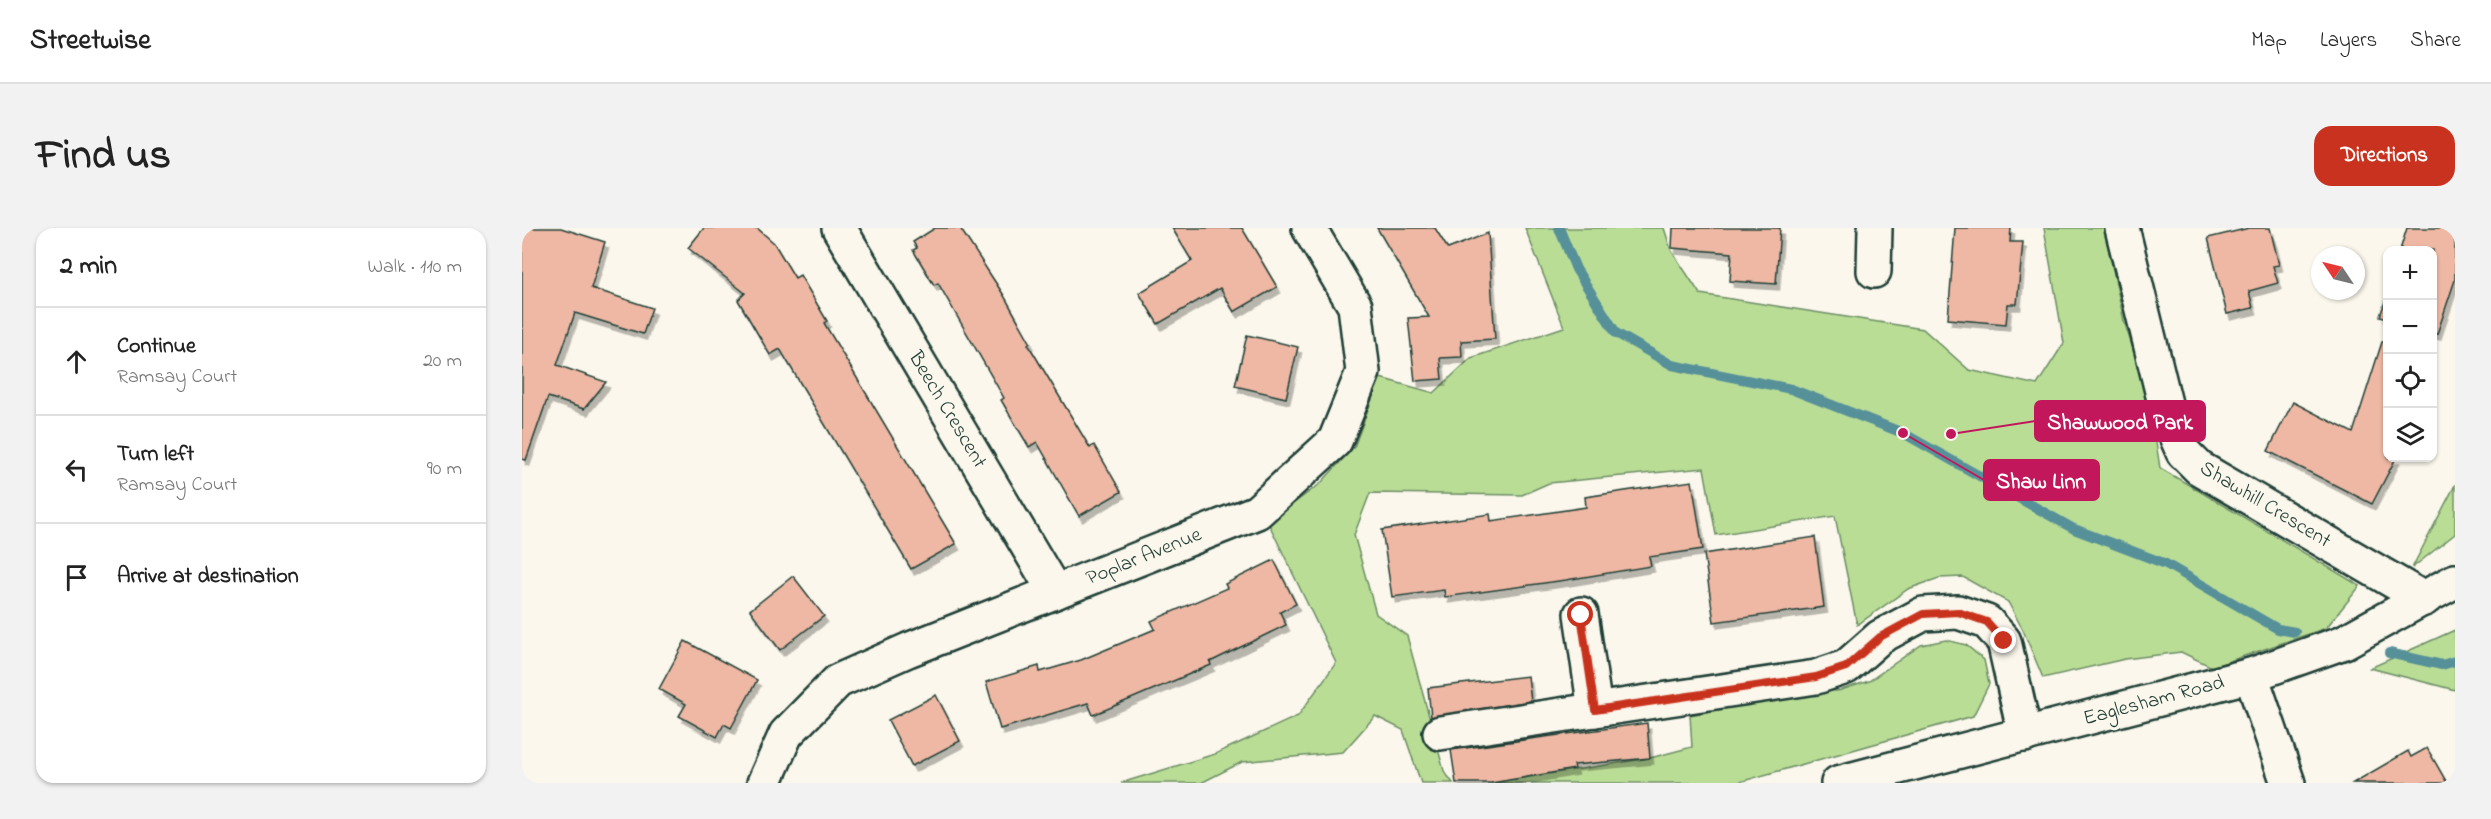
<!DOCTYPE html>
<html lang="en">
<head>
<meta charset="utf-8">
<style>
	:root { --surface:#fff; --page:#f2f2f2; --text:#222; --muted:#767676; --line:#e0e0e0; --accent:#c8321e }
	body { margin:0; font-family:"Indie Flower",sans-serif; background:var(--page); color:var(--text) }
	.controls { position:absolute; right:18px; top:18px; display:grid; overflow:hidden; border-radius:12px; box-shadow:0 2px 4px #0004 }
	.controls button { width:54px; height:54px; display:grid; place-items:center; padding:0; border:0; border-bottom:2px solid var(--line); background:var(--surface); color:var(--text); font:30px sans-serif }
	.compass { position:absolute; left:1789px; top:18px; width:54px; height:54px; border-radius:50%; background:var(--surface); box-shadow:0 2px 4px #0004; rotate:305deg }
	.stop { position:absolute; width:18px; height:18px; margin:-14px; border:4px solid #c8321e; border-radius:50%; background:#fff }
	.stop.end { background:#c8321e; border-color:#fff; box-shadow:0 2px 6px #0008 }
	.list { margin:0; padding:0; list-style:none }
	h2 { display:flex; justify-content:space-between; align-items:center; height:78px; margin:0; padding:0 24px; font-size:26px }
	h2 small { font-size:20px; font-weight:400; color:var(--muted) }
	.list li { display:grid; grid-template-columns:39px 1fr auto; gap:18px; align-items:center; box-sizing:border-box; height:108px; padding:0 24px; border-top:2px solid var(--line) }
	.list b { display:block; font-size:22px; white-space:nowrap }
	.list p { margin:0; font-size:20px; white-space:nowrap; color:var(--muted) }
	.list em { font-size:20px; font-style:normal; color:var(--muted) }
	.icon { flex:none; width:33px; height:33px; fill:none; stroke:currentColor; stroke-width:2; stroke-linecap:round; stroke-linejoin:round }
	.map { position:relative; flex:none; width:1933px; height:555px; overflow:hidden; border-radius:18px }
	header { display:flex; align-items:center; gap:36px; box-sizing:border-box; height:84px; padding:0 30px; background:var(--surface); border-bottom:2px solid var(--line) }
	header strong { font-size:28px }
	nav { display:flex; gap:33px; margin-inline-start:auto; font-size:21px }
	.intro { display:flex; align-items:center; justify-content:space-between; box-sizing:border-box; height:144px; padding:0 36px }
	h1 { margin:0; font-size:42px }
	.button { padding:15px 27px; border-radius:18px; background:var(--accent); color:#fff; font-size:21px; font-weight:700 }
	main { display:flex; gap:36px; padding:0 36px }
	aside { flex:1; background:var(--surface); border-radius:18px; box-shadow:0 2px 4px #0004 }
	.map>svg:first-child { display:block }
</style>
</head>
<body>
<header>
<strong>Streetwise</strong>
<nav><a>Map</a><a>Layers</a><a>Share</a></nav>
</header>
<div class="intro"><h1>Find us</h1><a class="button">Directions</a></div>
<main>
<aside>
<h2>2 min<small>Walk · 110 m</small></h2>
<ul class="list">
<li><svg class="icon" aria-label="ahead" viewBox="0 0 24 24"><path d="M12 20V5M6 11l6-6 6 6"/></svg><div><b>Continue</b><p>Ramsay Court</p></div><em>20 m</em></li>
<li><svg class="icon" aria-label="left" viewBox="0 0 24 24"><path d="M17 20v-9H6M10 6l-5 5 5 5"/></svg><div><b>Turn left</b><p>Ramsay Court</p></div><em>90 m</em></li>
<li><svg class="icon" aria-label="arrive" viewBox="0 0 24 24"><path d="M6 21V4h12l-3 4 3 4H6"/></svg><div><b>Arrive at destination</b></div></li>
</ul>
</aside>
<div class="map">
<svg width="1933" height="555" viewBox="0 0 1933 555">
	<defs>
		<filter id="shadow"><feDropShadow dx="3.5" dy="6" stdDeviation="0" flood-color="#0004"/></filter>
	</defs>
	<rect width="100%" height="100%" fill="#fbf7ec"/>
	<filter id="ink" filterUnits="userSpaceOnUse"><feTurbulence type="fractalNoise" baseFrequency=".0167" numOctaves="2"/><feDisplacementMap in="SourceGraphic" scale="12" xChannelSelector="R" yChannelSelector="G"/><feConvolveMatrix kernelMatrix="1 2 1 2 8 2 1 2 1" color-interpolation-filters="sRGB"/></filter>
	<g filter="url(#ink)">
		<g fill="#badd96" stroke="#6c8d65" stroke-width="1.5">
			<path d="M 1003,0 L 1142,0 L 1149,22 L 1178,66 L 1401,101 L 1447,142 L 1515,157 L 1542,115 L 1522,0 L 1582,0 L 1602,93 L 1627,170 L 1638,240 L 1838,358 L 1804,400 L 1690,439 L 1659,424 L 1603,431 L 1521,450 L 1501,402 L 1486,374 L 1441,349 L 1417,350 L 1386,361 L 1335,397 L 1313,288 L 1194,307 L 1182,240 L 1027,255 L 1000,267 L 848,265 L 832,307 L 854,386 L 885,408 L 922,543 L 931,555 L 899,555 L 881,502 L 853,488 L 821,524 L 720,534 L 679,555 L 599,555 L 693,526 L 776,488 L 814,435 L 746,294 L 798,256 L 832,219 L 858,150 L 912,165 L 949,130 L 1042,99 Z"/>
			<path d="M 1933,256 L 1933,306 L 1890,340 L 1933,257 Z"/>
			<path d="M 1933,402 L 1933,462 L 1848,440 Z"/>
			<path d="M 1424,412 L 1444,417 L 1462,432 L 1467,456 L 1451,488 L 1214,555 L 969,555 L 1128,530 L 1170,519 L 1168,487 L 1245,473 L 1290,462 L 1316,463 L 1347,453 L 1399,417 Z"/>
		</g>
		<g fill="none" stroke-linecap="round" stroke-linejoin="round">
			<g stroke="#579099" stroke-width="10">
				<path d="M 1037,0 L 1054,41 L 1094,105 L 1150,137 L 1269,161 L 1381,205 L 1552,301 L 1644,336 L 1756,401 L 1773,404"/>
				<path d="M 1867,425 L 1920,437 L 1933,433"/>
			</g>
		</g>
		<g fill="#efb8a4" stroke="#1f3d34" stroke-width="1.5" filter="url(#shadow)">
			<path d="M 0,0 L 39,0 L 83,14 L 69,60 L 130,80 L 121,106 L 53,85 L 35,137 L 84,154 L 62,181 L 26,169 L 4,232 L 0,231 Z"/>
			<path d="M 182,0 L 235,0 L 252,15 L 273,50 L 278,47 L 305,93 L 302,95 L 434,316 L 389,341 L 258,121 L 248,127 L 216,72 L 223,65 L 166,20 Z"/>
			<path d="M 413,0 L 438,0 L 481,66 L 508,114 L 506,116 L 568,220 L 572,217 L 599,264 L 557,288 L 515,214 L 507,219 L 479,172 L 482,170 L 416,55 L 412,57 L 391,22 L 395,20 L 391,14 Z"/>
			<path d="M 650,0 L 720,0 L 755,59 L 712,84 L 698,60 L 636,96 L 617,65 L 670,33 Z"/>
			<path d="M 855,0 L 913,0 L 926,21 L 966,5 L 973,111 L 939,113 L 940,129 L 918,130 L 920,151 L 893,153 L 886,90 L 907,89 Z"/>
			<path d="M 1151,0 L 1258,0 L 1254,56 L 1208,53 L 1210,25 L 1150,20 Z"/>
			<path d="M 1433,0 L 1489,0 L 1488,14 L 1501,14 L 1495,76 L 1486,76 L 1484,96 L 1426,91 Z"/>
			<path d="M 1727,0 L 1748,0 L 1757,37 L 1751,38 L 1756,55 L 1727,63 L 1731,80 L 1705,86 L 1686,10 Z"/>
			<path d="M 1885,0 L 1933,0 L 1933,52 L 1915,106 L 1911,105 L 1911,22 L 1878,22 Z"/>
			<path d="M 1866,65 L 1866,90 L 1858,88 Z"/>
			<path d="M 725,107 L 776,119 L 764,170 L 713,158 Z"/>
			<path d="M 1860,114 L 1866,114 L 1866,230 L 1874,230 L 1850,276 L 1746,223 L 1771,174 L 1831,205 Z"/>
			<path d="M 1170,253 L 1181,321 L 1127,329 L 1129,338 L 1044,352 L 923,369 L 922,362 L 870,369 L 860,302 L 968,286 L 969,293 L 1064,279 L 1063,269 Z"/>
			<path d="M 1293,309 L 1302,379 L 1192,394 L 1182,326 Z"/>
			<path d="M 752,332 L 774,376 L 758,384 L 764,397 L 688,434 L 689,437 L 571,487 L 566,475 L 478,501 L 464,454 L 517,438 L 518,444 L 559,432 L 633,401 L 629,393 L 705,360 L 703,356 Z"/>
			<path d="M 271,348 L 302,388 L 258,422 L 228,382 Z"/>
			<path d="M 163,413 L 235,452 L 209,500 L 202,496 L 195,509 L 157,488 L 164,476 L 137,461 Z"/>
			<path d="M 1006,448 L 1009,473 L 909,489 L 906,460 Z"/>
			<path d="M 414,467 L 438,513 L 390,538 L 366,492 Z"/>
			<path d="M 1125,495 L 1128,530 L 1052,537 L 1053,541 L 969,555 L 934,555 L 929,522 Z"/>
			<path d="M 1905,520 L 1925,555 L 1831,555 L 1886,523 L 1889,529 Z"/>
		</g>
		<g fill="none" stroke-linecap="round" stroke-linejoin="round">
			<defs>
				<g id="minor">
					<path d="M 317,0 L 533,364"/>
					<path d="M 1600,0 L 1647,192 L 1661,224 L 1677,240 L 1902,371"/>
					<path d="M 1352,43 L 1353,0"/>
					<path d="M 1059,386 L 1073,482"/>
					<path d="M 1729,447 L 1766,555"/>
					<path d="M 918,505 L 1294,449 L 1324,439 L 1358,409 L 1401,386 L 1436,384 L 1465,394 L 1482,413 L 1503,507"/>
					<path d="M 242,555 L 264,506 L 316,453 L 386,422 L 735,284 L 813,213 L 841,144 L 833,78 L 787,0"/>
					<path d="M 1316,555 L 1729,447 L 1822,414 L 1933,353"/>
				</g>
			</defs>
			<use href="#minor" stroke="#1f3d34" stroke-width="38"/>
			<use href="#minor" stroke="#fbf7ec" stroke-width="33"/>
		</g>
	</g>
	<g fill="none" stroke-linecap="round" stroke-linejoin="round" filter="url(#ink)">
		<path stroke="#c8321e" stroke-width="8" d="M 1059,387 L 1073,482 L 1294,449 L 1324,439 L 1358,409 L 1401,386 L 1436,384 L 1465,394 L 1482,413"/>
	</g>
	<g text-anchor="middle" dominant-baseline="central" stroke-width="6" stroke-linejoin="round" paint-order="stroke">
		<g font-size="21" fill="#1f3d34" stroke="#fbf7ec">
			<text transform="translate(425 182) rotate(59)">Beech Crescent</text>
			<text transform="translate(1743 277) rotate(31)">Shawhill Crescent</text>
			<text transform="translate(622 329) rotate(-22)">Poplar Avenue</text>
			<text transform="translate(1632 473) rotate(-15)">Eaglesham Road</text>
		</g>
	</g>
	<path fill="none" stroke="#c2185b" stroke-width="2" d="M1429 206L1513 193M1381 205L1462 252"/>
	<g fill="#c2185b" stroke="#fbf7ec" stroke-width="2">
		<circle cx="1429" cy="206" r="6"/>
		<circle cx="1381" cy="205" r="6"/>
	</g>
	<g fill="#c2185b" stroke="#c2185b" stroke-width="2">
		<rect x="1513" y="173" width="170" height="40" rx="6"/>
		<rect x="1462" y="232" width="115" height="40" rx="6"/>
	</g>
	<g font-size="22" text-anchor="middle" font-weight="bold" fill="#fff">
		<text x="1598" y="201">Shawwood Park</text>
		<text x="1519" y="260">Shaw Linn</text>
	</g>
</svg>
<div class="controls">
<button>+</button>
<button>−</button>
<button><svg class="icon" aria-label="locate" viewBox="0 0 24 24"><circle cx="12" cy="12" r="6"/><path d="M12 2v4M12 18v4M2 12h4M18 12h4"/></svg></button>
<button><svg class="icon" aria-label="layers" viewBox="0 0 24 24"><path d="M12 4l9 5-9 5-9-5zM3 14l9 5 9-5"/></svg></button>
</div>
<svg class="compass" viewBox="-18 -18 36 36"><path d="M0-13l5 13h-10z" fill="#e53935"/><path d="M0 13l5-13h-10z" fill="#767676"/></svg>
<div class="stop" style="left:1059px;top:387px"></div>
<div class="stop end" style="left:1482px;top:413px"></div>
</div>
</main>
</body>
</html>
